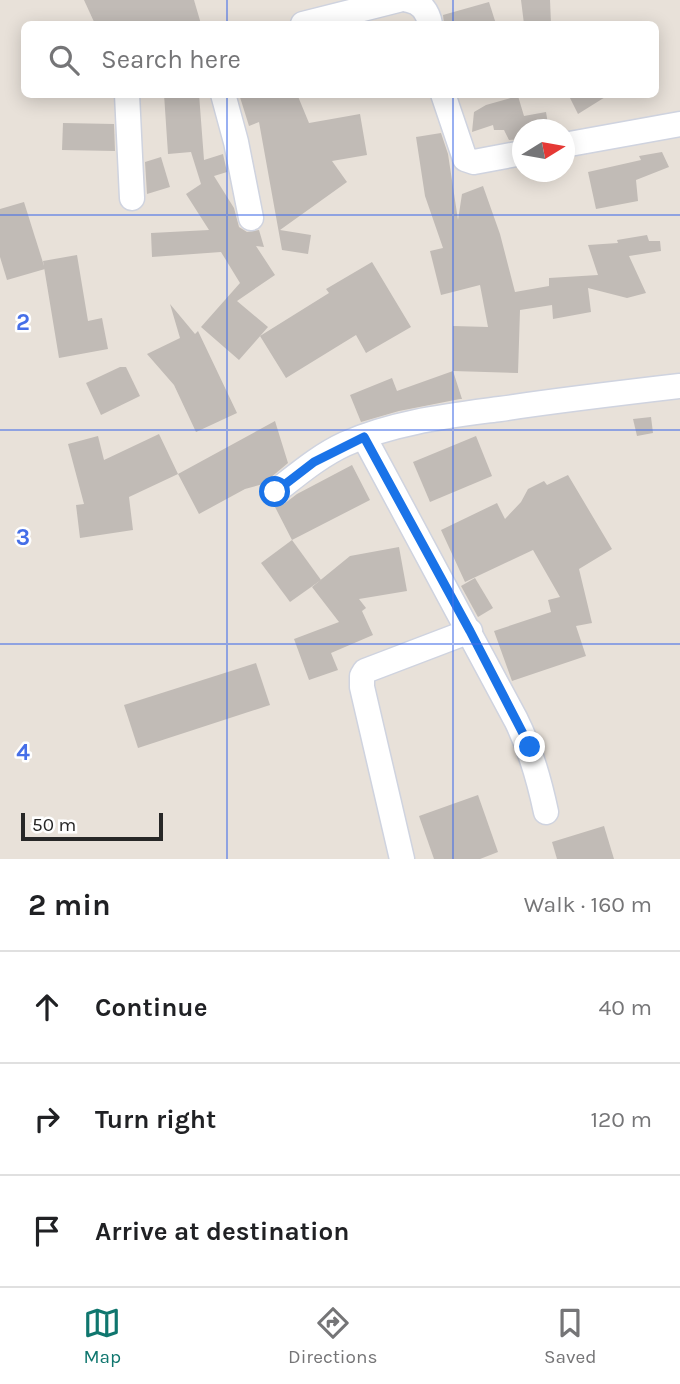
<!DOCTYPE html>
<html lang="en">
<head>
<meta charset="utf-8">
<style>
	:root { --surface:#fff; --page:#f6f6f6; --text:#202124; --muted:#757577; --line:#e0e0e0; --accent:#0f766e }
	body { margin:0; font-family:Karla,sans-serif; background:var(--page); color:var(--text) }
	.compass { position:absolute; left:512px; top:119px; width:63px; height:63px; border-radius:50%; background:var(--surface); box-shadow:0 4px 18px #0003; rotate:79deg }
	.scale { position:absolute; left:21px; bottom:18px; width:142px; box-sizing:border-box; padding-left:7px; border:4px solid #272727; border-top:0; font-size:19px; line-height:24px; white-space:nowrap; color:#272727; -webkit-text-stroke:5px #fff; paint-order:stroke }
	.stop { position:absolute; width:21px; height:21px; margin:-16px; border:5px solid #1a73e8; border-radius:50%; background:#fff }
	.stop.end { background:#1a73e8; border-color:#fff; box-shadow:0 2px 7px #0008 }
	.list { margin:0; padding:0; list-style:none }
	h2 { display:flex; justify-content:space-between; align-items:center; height:91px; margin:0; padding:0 28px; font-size:30px }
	h2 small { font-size:23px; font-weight:400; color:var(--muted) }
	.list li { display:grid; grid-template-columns:46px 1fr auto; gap:21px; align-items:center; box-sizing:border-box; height:112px; padding:0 28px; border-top:2px solid var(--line) }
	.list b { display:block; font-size:26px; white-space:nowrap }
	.list em { font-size:23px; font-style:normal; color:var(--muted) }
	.icon { flex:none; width:38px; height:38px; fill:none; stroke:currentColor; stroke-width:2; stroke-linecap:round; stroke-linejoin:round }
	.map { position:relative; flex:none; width:680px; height:859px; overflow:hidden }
	.search { position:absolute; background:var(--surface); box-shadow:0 4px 18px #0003; left:21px; right:21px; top:21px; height:77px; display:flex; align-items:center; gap:18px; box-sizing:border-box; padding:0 24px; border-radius:10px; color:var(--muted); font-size:26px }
	.sheet { height:427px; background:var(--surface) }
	nav { display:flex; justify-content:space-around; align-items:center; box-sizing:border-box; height:98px; border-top:2px solid var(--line); background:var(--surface); font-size:19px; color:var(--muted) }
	nav a { display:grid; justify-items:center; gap:4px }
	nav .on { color:var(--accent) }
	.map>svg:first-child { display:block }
</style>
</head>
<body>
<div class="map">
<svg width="680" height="859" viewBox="0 0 680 859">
	<rect width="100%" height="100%" fill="#e8e1d9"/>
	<g fill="#c1bbb6">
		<path d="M 84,0 L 194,0 L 201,24 L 95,24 Z"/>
		<path d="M 521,0 L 550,0 L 551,24 L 524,24 Z"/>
		<path d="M 489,2 L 496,24 L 444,24 L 443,15 Z"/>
		<path d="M 164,94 L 199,94 L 204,160 L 223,154 L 227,172 L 214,176 L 234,208 L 239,227 L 247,232 L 259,230 L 264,247 L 256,246 L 275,275 L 237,301 L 268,327 L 239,360 L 201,327 L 240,283 L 221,252 L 152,257 L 151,233 L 209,230 L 186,194 L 201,184 L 191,152 L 168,154 Z"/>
		<path d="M 239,94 L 297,94 L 309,123 L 360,114 L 367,155 L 332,161 L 347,182 L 280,230 L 311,235 L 308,254 L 282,250 L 259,122 L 249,126 Z"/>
		<path d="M 568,94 L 610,94 L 578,114 Z"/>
		<path d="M 518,96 L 524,116 L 546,112 L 549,130 L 522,130 L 522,139 L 509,140 L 504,130 L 494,130 L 493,125 L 472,132 L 474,112 L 486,105 Z"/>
		<path d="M 63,123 L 114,124 L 115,151 L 62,150 Z"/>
		<path d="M 441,133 L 448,154 L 458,220 L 462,194 L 483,186 L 500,234 L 515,292 L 549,286 L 549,278 L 598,275 L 588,245 L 618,243 L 617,240 L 647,235 L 649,241 L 660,241 L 661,251 L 629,256 L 646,293 L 627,298 L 588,288 L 591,312 L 553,319 L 552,305 L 520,310 L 518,373 L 453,371 L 453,326 L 488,327 L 480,285 L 441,295 L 430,251 L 443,248 L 425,196 L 416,137 Z"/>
		<path d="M 662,152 L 669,167 L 636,180 L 638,201 L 596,209 L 588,172 L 641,160 L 639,156 Z"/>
		<path d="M 161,157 L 170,187 L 147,194 L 145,162 Z"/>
		<path d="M 24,202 L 45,269 L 7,280 L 0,257 L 0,209 Z"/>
		<path d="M 77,255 L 88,321 L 102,318 L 108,349 L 59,358 L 43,261 Z"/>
		<path d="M 372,262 L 411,327 L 366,353 L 356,335 L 286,378 L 260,336 L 329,293 L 326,289 Z"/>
		<path d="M 170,304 L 195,334 L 198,331 L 237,413 L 196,432 L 174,385 L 147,354 L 180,338 Z"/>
		<path d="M 120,367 L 126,367 L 140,396 L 101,415 L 86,383 Z"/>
		<path d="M 453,371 L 462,399 L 460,399 L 399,411 L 361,422 L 350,395 L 392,378 L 397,391 Z"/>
		<path d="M 651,417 L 653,433 L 637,436 L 633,419 Z"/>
		<path d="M 275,421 L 288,463 L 263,484 L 245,489 L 199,514 L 178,474 Z"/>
		<path d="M 159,434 L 178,474 L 129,497 L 133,530 L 80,538 L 76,505 L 84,504 L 68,444 L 98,436 L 104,460 Z"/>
		<path d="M 476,436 L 492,476 L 430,502 L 413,462 Z"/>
		<path d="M 352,465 L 370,500 L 292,540 L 275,507 L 284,504 L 297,494 Z"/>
		<path d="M 568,475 L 612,549 L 579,569 L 592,623 L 576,626 L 586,656 L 512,681 L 494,631 L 551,612 L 548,600 L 560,597 L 533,550 L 465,582 L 441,530 L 497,503 L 505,519 L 521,502 L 528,489 L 544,481 L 547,485 Z"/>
		<path d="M 292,540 L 321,580 L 290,602 L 261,563 Z"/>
		<path d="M 399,547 L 407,591 L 359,599 L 366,608 L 362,611 L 373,635 L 331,653 L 338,670 L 309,680 L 294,639 L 339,622 L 312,587 L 350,556 Z"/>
		<path d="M 475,578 L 493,608 L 478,617 L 461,586 Z"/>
		<path d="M 256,663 L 270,705 L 138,748 L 124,705 Z"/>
		<path d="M 478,795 L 498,852 L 480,859 L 434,859 L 419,816 Z"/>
		<path d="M 604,826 L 614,859 L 557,859 L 552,842 Z"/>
	</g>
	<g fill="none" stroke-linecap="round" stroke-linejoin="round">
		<defs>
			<g id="minor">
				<path d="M 408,0 C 421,2 428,12 430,24"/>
				<path d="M 303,24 L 398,0"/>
				<path d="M 127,94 L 132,198"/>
				<path d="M 223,94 L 236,142 L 251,218"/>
				<path d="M 443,94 L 465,159 L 474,162 L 522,153"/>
				<path d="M 564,145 L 680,124"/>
				<path d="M 364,437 L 516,720 C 531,750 539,779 546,812"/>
				<path d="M 275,492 C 297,475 319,456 345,444 C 394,422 448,416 500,409 C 560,400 620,393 680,386"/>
				<path d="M 402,859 L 362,687 L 362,676 L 365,671 L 470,631"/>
			</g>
		</defs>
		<use href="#minor" stroke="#cfd3df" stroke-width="27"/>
		<use href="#minor" stroke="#fff" stroke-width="24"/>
	</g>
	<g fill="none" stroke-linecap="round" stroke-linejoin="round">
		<path stroke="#1a73e8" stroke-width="9" d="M 275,492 L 314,462 L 364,437 L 470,631 L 530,747"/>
	</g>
	<path fill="none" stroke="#466fe8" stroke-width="2" stroke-opacity="0.55" d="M 227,0 L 227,24M 453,0 L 453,24M 227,94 L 227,859M 453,94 L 453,859M 0,215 L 680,215M 0,430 L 680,430M 0,644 L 680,644"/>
	<g font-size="23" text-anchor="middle" font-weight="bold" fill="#466fe8" stroke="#fff" stroke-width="5" stroke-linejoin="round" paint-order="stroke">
		<text x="23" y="330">2</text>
		<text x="23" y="545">3</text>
		<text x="23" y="760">4</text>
	</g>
</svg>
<svg class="compass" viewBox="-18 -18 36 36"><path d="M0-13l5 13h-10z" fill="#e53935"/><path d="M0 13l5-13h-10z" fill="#757577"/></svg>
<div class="scale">50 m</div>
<div class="stop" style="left:275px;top:492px"></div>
<div class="stop end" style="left:530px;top:747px"></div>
<div class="search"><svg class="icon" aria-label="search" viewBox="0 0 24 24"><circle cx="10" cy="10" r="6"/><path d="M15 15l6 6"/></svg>Search here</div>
</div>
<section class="sheet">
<h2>2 min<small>Walk · 160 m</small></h2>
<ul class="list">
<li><svg class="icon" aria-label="ahead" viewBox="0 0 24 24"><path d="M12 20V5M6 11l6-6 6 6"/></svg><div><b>Continue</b></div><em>40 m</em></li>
<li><svg class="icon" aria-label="right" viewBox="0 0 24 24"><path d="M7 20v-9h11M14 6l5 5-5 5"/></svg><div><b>Turn right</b></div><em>120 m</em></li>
<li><svg class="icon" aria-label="arrive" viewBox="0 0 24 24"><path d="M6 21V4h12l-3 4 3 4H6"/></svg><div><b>Arrive at destination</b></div></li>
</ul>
</section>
<nav>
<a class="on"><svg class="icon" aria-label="map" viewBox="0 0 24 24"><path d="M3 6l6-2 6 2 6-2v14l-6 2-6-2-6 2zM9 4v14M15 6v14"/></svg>Map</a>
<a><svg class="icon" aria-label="directions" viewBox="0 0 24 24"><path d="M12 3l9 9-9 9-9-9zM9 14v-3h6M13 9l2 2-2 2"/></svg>Directions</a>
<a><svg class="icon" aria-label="saved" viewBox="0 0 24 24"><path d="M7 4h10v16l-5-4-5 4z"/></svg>Saved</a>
</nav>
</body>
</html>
